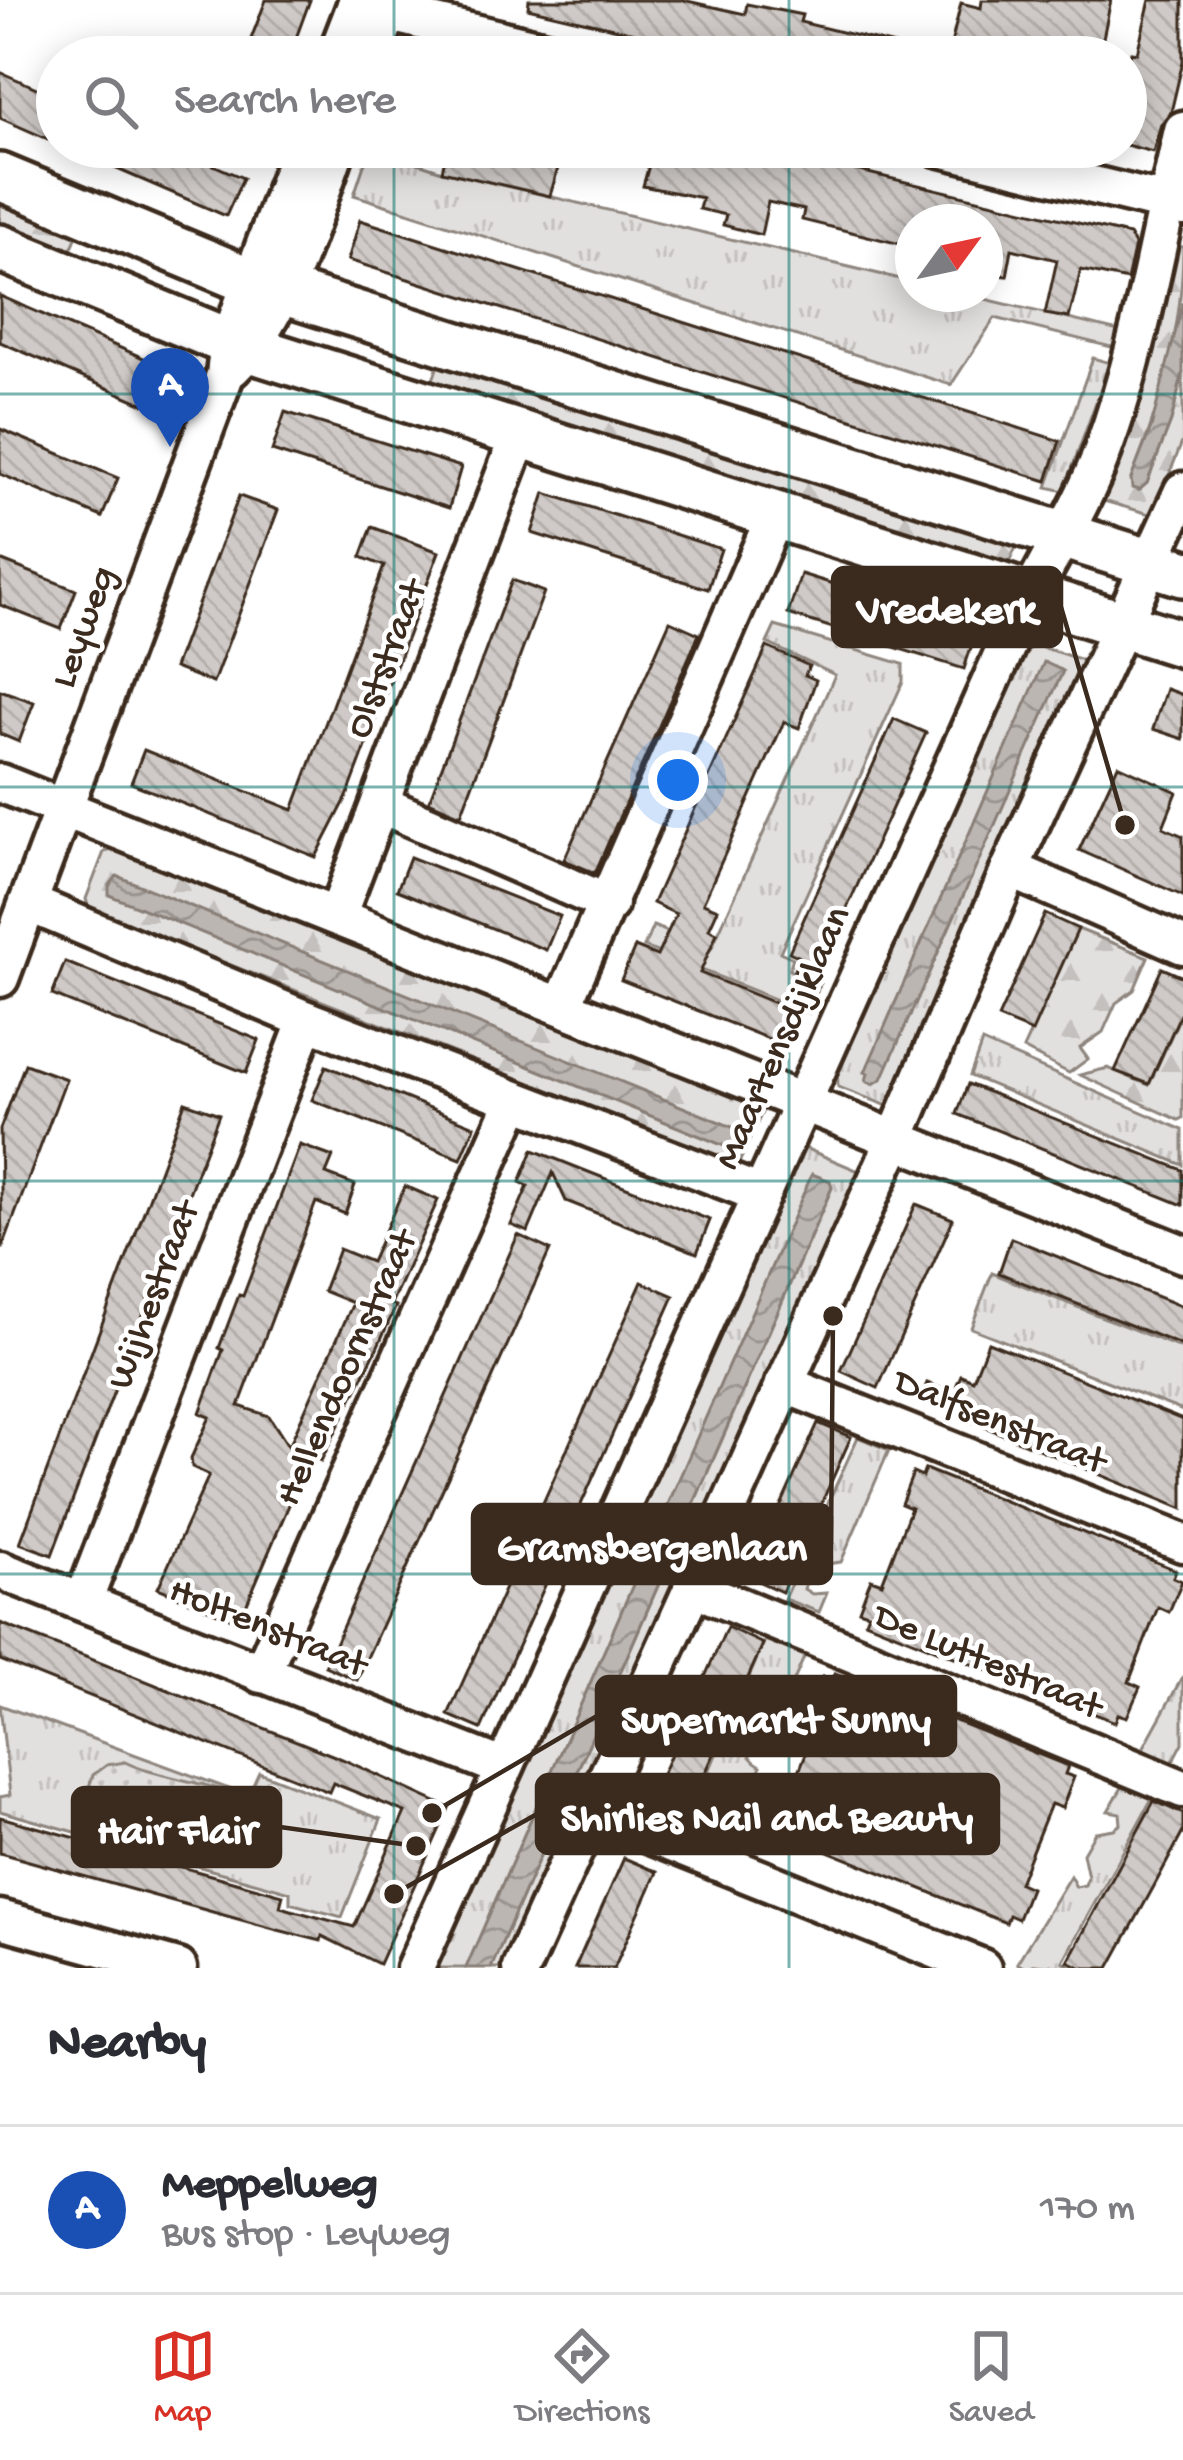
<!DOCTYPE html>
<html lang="en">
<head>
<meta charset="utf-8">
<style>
	:root { --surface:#fff; --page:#f7f7f7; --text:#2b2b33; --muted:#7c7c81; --line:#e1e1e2; --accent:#d93025 }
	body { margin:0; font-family:"Gochi Hand",sans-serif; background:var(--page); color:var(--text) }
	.compass { position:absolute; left:895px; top:204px; width:108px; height:108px; border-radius:50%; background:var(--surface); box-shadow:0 6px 30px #0003; rotate:57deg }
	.you { position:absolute; left:678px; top:780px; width:42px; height:42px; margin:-30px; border:9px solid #fff; border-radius:50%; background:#1a73e8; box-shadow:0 0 0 18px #1a73e833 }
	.badge { display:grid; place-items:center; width:78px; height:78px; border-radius:50%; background:var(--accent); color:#fff; font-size:39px; font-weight:700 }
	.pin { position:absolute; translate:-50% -99px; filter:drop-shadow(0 3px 6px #0008) }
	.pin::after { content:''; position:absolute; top:63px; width:42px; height:36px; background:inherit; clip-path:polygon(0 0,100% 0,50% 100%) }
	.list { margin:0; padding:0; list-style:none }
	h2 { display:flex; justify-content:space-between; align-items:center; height:156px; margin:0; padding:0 48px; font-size:51px }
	h2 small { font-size:39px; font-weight:400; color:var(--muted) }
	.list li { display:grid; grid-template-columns:78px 1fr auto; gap:36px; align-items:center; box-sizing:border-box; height:168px; padding:0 48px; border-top:3px solid var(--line) }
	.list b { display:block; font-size:45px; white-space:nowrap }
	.list p { margin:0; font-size:39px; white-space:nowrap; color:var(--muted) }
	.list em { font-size:39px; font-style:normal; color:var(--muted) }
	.icon { flex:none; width:66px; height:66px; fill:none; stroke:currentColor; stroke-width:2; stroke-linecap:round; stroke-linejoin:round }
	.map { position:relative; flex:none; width:1183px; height:1968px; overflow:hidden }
	.search { position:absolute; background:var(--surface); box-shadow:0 6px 30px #0003; left:36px; right:36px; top:36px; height:132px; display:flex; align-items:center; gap:30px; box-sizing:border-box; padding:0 42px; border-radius:66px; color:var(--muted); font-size:45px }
	.sheet { height:324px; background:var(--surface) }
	nav { display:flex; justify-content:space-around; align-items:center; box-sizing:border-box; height:168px; border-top:3px solid var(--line); background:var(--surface); font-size:33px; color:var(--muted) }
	nav a { display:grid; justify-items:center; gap:6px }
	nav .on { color:var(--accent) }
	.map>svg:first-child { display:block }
</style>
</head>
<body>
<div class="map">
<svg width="1183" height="1968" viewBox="0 0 1183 1968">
	<defs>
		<pattern id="grass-tufts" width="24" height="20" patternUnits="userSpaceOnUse" patternTransform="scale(3)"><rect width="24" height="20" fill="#e2e0de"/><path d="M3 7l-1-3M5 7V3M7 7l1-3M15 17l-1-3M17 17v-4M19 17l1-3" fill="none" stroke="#c3c0be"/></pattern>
		<pattern id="forest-firs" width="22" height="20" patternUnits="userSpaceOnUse" patternTransform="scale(3)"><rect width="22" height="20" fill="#e2e0de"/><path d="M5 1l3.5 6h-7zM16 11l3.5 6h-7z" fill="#c3c0be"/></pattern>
		<pattern id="park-dots" width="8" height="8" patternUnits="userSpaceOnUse" patternTransform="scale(3)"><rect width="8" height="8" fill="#e2e0de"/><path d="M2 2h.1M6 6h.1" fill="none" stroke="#c3c0be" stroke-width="1.8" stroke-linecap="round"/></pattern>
		<pattern id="water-waves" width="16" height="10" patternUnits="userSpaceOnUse" patternTransform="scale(3)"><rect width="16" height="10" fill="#bcb6b3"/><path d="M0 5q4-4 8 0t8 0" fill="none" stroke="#9a9491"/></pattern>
		<pattern id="building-back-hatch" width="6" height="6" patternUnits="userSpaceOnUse" patternTransform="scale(3)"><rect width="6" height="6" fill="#cfcac7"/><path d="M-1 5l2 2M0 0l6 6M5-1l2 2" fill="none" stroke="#b3aeaa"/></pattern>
	</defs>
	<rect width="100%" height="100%" fill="#fff"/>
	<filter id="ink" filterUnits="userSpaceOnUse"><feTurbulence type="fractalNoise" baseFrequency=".00833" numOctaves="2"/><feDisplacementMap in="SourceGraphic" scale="24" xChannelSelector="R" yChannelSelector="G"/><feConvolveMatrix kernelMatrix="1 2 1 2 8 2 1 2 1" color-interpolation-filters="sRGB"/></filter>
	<g filter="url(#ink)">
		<g fill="url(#grass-tufts)" stroke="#8e857e" stroke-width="3" fill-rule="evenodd">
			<path d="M 370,147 L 442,171 L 913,282 L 913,294 L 964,294 L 1119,331 L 1115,348 L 995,318 L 951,385 L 354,195 Z"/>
			<path d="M 1093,358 L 1110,363 L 1064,491 L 1047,487 Z"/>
			<path d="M 775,626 L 903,664 L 903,682 L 780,952 L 793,958 L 789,970 L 820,984 L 809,1013 L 644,947 L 653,926 L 711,949 L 835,675 L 767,643 Z"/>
			<path d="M 1038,646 L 1085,661 L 1088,670 L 902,1094 L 888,1106 L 838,1087 L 837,1069 L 1027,649 Z"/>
			<path d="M 982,1042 L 1183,1130 L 1183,1165 L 970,1076 Z"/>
			<path d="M 802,1147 L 866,1174 L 510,1968 L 491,1968 L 832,1188 L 830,1181 L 812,1175 L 466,1968 L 436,1968 Z"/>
			<path d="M 992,1273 L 1183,1349 L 1183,1411 L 971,1328 Z"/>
			<path d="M 858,1437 L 889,1450 L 841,1562 C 822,1564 808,1568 804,1589 L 812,1594 L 827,1593 L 819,1612 L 784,1599 Z"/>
			<path d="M 765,1640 L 805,1655 L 770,1736 L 759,1722 L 751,1720 C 738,1735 744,1757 761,1766 L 728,1842 L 686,1825 Z"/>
			<path d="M 1183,1676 L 1183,1743 L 1165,1777 L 1135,1763 Z"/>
			<path d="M 0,1705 L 248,1796 L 259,1772 L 381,1819 L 342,1917 L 290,1903 L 290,1892 L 0,1811 L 0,1797 L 10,1795 ZM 124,1762 C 165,1783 214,1789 258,1805 L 264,1825 L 245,1834 L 190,1821 L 150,1798 L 117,1803 Z"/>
			<path d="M 1126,1781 L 1155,1793 L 1063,1961 L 1073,1968 L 1036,1964 L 1025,1968 L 1017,1963 L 1070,1876 L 1076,1887 L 1085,1885 L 1088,1877 L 1083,1853 L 1095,1832 L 1114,1829 L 1121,1824 L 1120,1813 L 1108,1811 Z"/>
		</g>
		<g fill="url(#forest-firs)" stroke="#8e857e" stroke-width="3" fill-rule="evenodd">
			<path d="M 0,185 L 83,221 L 68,257 L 0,228 Z"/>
			<path d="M 1177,246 L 1183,247 C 1183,328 1161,404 1131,479 L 1139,490 L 1147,483 L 1171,421 L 1183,372 L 1183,440 L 1153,515 L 1100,500 L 1137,411 Z"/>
			<path d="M 442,353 L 1024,529 L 1001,581 L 429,392 Z"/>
			<path d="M 117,849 L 765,1106 L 738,1165 L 89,909 L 86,899 L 104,852 ZM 116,877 L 736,1129 L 734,1146 L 727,1147 L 110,895 Z"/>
			<path d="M 1078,929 L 1148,957 L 1134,990 L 1116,1003 L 1103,1032 L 1080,1048 L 1088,1059 L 1069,1073 L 1023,1049 Z"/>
			<path d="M 1183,1010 L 1183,1118 L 1179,1120 L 1080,1075 L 1108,1068 L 1149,1085 Z"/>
		</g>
		<path fill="url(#park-dots)" stroke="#8e857e" stroke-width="3" d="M 125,1762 C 162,1781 243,1784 266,1815 L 264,1825 L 246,1834 L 190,1821 L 150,1798 L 117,1803 L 94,1798 L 89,1787 L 93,1775 L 107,1765 Z"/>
		<g fill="url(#water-waves)" stroke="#887e77" stroke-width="3">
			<path d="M 1183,302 L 1183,372 L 1171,421 L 1147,483 L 1139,490 L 1132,488 L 1131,479 L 1151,428 Z"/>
			<path d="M 1044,662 L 1063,671 L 882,1079 L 873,1084 L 866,1081 L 868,1073 L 865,1072 Z"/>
			<path d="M 117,876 L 737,1129 L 734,1146 L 727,1147 L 109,895 L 109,886 Z"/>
			<path d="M 812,1174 L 830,1181 L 832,1187 L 491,1968 L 466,1968 Z"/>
		</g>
		<g fill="url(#building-back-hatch)" stroke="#3b2a1e" stroke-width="3">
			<path d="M 266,0 L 310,0 L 289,57 L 244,57 Z"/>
			<path d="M 529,0 L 683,0 L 745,14 L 747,4 L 802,15 L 800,22 L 915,50 L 914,57 L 736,57 L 528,8 Z"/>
			<path d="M 982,0 L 1111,0 L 1099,57 L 1008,40 L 1004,57 L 948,57 L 961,3 L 981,8 Z"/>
			<path d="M 1150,0 L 1183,0 L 1183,61 L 1171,112 L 1161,124 L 1153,152 L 1126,145 L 1126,72 L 1131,52 L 1137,53 Z"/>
			<path d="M 0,72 L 57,97 L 57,143 L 0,118 Z"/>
			<path d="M 66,147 L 172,147 L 243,178 L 226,216 Z"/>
			<path d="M 497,147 L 564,147 L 550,196 L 442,171 L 447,150 L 496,160 Z"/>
			<path d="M 605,147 L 759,147 L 1129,235 L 1135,245 L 1127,280 L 1081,270 L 1069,318 L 1045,314 L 1057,260 L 1012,249 L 1007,276 L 985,273 L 985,222 L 913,222 L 908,246 L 802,220 L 804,210 L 768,202 L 761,235 L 723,225 L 726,215 L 699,209 L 702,198 L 643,186 L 649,165 L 604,155 Z"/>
			<path d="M 360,220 L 1060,441 L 1047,481 L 348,260 Z"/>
			<path d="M 0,296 L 160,365 L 144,404 L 0,342 Z"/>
			<path d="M 285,412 L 461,467 L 449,508 L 272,451 Z"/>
			<path d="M 0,429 L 118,478 L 102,517 L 0,474 Z"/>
			<path d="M 545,493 L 721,549 L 708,589 L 532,533 Z"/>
			<path d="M 239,496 L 278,510 L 213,683 L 174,668 Z"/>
			<path d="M 372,527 L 439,552 L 347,797 L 316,857 L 131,783 L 144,750 L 293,810 L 384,566 L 361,557 Z"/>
			<path d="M 0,560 L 76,590 L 61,629 L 0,605 Z"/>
			<path d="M 801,574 L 977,629 L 964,669 L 788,614 Z"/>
			<path d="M 512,580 L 544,592 L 461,815 L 429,801 Z"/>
			<path d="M 670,621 L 699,634 L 595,873 L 564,860 Z"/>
			<path d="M 767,647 L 809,666 L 805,675 L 816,680 L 799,728 L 784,722 L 703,903 L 718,909 L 709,929 L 717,933 L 700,973 L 792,1010 L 779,1043 L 621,980 L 635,947 L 657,956 L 676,914 L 653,903 Z"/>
			<path d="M 1166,689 L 1183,695 L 1183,739 L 1153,729 Z"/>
			<path d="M 0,690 L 34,702 L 19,742 L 0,734 Z"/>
			<path d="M 894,719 L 926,733 L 815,979 L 794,970 L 800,957 L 789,952 Z"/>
			<path d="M 1118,765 L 1177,792 L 1163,827 L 1183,836 L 1183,896 L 1079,850 Z"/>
			<path d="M 410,857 L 560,916 L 546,950 L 397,890 Z"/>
			<path d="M 1045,914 L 1078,929 L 1032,1032 L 998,1018 Z"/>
			<path d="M 65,962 L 259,1040 L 246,1073 L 52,995 Z"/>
			<path d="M 1162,968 L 1183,977 L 1183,1008 L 1149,1084 L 1115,1071 Z"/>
			<path d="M 25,1064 L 66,1079 L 2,1249 L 0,1129 Z"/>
			<path d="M 326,1066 L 475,1126 L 461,1159 L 312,1100 Z"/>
			<path d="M 968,1084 L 1183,1170 L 1183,1205 L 957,1114 Z"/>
			<path d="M 185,1102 L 219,1114 L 52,1555 L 20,1543 Z"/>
			<path d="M 300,1145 L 333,1157 L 326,1174 L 355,1185 L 345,1214 L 316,1202 L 239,1406 L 269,1416 L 300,1464 L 284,1497 L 291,1500 L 239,1622 L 158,1588 L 209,1475 L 192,1467 L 191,1458 L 210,1417 L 200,1413 L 223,1350 L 219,1348 L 239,1295 L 243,1296 Z"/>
			<path d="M 533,1150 L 710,1220 L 697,1253 L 566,1201 L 553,1173 L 528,1232 L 511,1225 L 528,1186 L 520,1182 Z"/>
			<path d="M 405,1186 L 438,1200 L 391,1304 L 396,1306 L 376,1350 L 321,1461 L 289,1446 L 353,1303 L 323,1291 L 339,1249 L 371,1262 Z"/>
			<path d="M 916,1204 L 953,1219 L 878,1388 L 841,1371 Z"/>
			<path d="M 518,1235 L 550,1250 L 357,1680 L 325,1666 Z"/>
			<path d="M 1011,1238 L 1183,1307 L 1183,1346 L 999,1273 Z"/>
			<path d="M 642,1282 L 674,1296 L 481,1729 L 448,1715 Z"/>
			<path d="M 988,1342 L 1183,1420 L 1183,1509 L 920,1400 L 927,1383 L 953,1393 L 961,1375 L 973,1380 Z"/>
			<path d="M 818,1423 L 851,1437 L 782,1592 L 749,1577 Z"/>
			<path d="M 925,1469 L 1176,1570 L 1173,1577 L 1182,1581 L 1169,1612 L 1158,1607 L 1129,1682 L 1140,1687 L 1127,1717 L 1118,1714 L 1115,1722 L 865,1621 L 868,1613 L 859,1610 L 868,1586 L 871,1579 L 882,1583 L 911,1508 L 901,1504 L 913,1473 L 922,1477 Z"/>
			<path d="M 0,1623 L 342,1759 L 449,1808 L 379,1964 L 322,1936 L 321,1941 L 274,1929 L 0,1853 L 0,1817 L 283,1895 L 280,1907 L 354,1927 L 405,1812 L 333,1783 L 329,1792 L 0,1660 Z"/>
			<path d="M 727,1627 L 763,1644 L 688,1812 L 652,1797 Z"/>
			<path d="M 835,1673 L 1068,1766 L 1065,1774 L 1074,1777 L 1062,1808 L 1051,1804 L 1019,1883 L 1030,1888 L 1018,1919 L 1009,1915 L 1006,1923 L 773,1829 L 776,1822 L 767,1818 L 779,1787 L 791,1792 L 822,1712 L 811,1708 L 813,1700 L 823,1677 L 832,1681 Z"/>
			<path d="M 1154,1801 L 1183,1814 L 1183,1832 L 1153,1888 L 1109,1968 L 1083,1968 L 1068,1961 Z"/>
			<path d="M 624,1858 L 657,1872 L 649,1890 L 614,1968 L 575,1968 Z"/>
		</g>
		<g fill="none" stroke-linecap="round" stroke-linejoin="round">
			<defs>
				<g id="minor">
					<path d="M 356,5 L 574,57"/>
					<path d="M 336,57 L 358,0"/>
					<path d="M 372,57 L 393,0"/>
					<path d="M 937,147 L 1183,207"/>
					<path d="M 232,368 C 287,312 310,219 337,147"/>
					<path d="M 0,783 L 1183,1254"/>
					<path d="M 380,804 L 609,904"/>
					<path d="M 1010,869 L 1183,945"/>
					<path d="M 28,903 L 307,1020 L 761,1194"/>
					<path d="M 337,916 L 520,434"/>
					<path d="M 0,978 L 225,375 L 229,342 L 301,147"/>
					<path d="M 562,1006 L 776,514"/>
					<path d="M 784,1384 L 1183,1543"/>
					<path d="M 0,1570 L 502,1767"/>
					<path d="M 692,1587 L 1183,1789"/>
					<path d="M 83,1602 L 307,1020"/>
					<path d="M 261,1674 L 515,1100"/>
					<path d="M 591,1811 L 982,1968"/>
					<path d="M 0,1919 L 178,1968"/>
					<path d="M 415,1968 L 1017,623 C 1044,564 1081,511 1103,450 C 1141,347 1158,237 1183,130"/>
					<path d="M 521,1968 L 895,1140 L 1010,869 L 1183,491"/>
				</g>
				<g id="major">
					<path d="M 0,177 L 250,281 L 1183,573"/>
					<path d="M 0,248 L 229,342 L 1183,644"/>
				</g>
			</defs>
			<use href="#minor" stroke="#3b2a1e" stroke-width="45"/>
			<use href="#major" stroke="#3b2a1e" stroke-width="54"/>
			<use href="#minor" stroke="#fff" stroke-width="36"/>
			<use href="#major" stroke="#fff" stroke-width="45"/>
		</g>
	</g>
	<path fill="none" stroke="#0f766e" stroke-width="3" stroke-opacity="0.55" d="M 394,0 L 394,57M 789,0 L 789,57M 394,147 L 394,1968M 789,147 L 789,1968M 0,394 L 1183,394M 0,787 L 1183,787M 0,1181 L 1183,1181M 0,1574 L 1183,1574"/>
	<g text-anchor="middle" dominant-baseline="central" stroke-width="9" stroke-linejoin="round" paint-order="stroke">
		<g font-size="39" fill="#3b2a1e" stroke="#fff">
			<text transform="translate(86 628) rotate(-70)">Leyweg</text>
			<text transform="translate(389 660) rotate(-69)">Olststraat</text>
			<text transform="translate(785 1039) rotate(-66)">Maartensdijklaan</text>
			<text transform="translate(156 1296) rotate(-69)">Wijhestraat</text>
			<text transform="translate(349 1369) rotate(-66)">Hellendoornstraat</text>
			<text transform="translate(999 1424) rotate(22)">Dalfsenstraat</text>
			<text transform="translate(267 1630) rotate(22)">Holtenstraat</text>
			<text transform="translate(987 1664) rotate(23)">De Luttestraat</text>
		</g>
	</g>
	<path fill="none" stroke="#3b2a1e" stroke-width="4.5" d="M1125 825L1061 607M833 1316L831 1544M432 1813L597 1716M394 1894L537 1814M416 1846L280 1827"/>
	<g fill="#3b2a1e" stroke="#fff" stroke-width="4.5">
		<circle cx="1125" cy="825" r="12"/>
		<circle cx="833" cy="1316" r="12"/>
		<circle cx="432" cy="1813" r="12"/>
		<circle cx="394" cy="1894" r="12"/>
		<circle cx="416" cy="1846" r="12"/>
	</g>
	<g fill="#3b2a1e" stroke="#3b2a1e" stroke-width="4.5">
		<rect x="833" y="568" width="228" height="78" rx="12"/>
		<rect x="473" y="1505" width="358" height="78" rx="12"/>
		<rect x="597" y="1677" width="358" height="78" rx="12"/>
		<rect x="537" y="1775" width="461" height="78" rx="12"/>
		<rect x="73" y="1788" width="207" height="78" rx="12"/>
	</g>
	<g font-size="42" text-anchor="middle" font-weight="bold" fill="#fff">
		<text x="947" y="621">Vredekerk</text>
		<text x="652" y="1559">Gramsbergenlaan</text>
		<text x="776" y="1731">Supermarkt Sunny</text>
		<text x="767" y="1829">Shirlies Nail and Beauty</text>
		<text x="177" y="1842">Hair Flair</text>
	</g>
</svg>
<svg class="compass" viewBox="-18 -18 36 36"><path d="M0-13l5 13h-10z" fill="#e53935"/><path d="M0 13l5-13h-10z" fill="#7c7c81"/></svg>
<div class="you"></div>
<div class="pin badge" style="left:170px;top:447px;background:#1a4fb4">A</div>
<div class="search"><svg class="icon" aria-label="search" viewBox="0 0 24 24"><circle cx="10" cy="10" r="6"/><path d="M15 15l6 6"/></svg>Search here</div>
</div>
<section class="sheet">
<h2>Nearby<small></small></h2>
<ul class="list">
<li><span class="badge" style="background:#1a4fb4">A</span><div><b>Meppelweg</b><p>Bus stop · Leyweg</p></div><em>170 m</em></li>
</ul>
</section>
<nav>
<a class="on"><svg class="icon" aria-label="map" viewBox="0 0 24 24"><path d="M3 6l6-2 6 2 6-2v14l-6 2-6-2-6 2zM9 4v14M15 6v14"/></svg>Map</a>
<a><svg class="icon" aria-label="directions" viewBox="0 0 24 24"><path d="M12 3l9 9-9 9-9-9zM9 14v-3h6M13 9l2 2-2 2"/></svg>Directions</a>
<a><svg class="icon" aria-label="saved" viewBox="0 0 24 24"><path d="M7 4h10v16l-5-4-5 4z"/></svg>Saved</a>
</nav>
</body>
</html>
